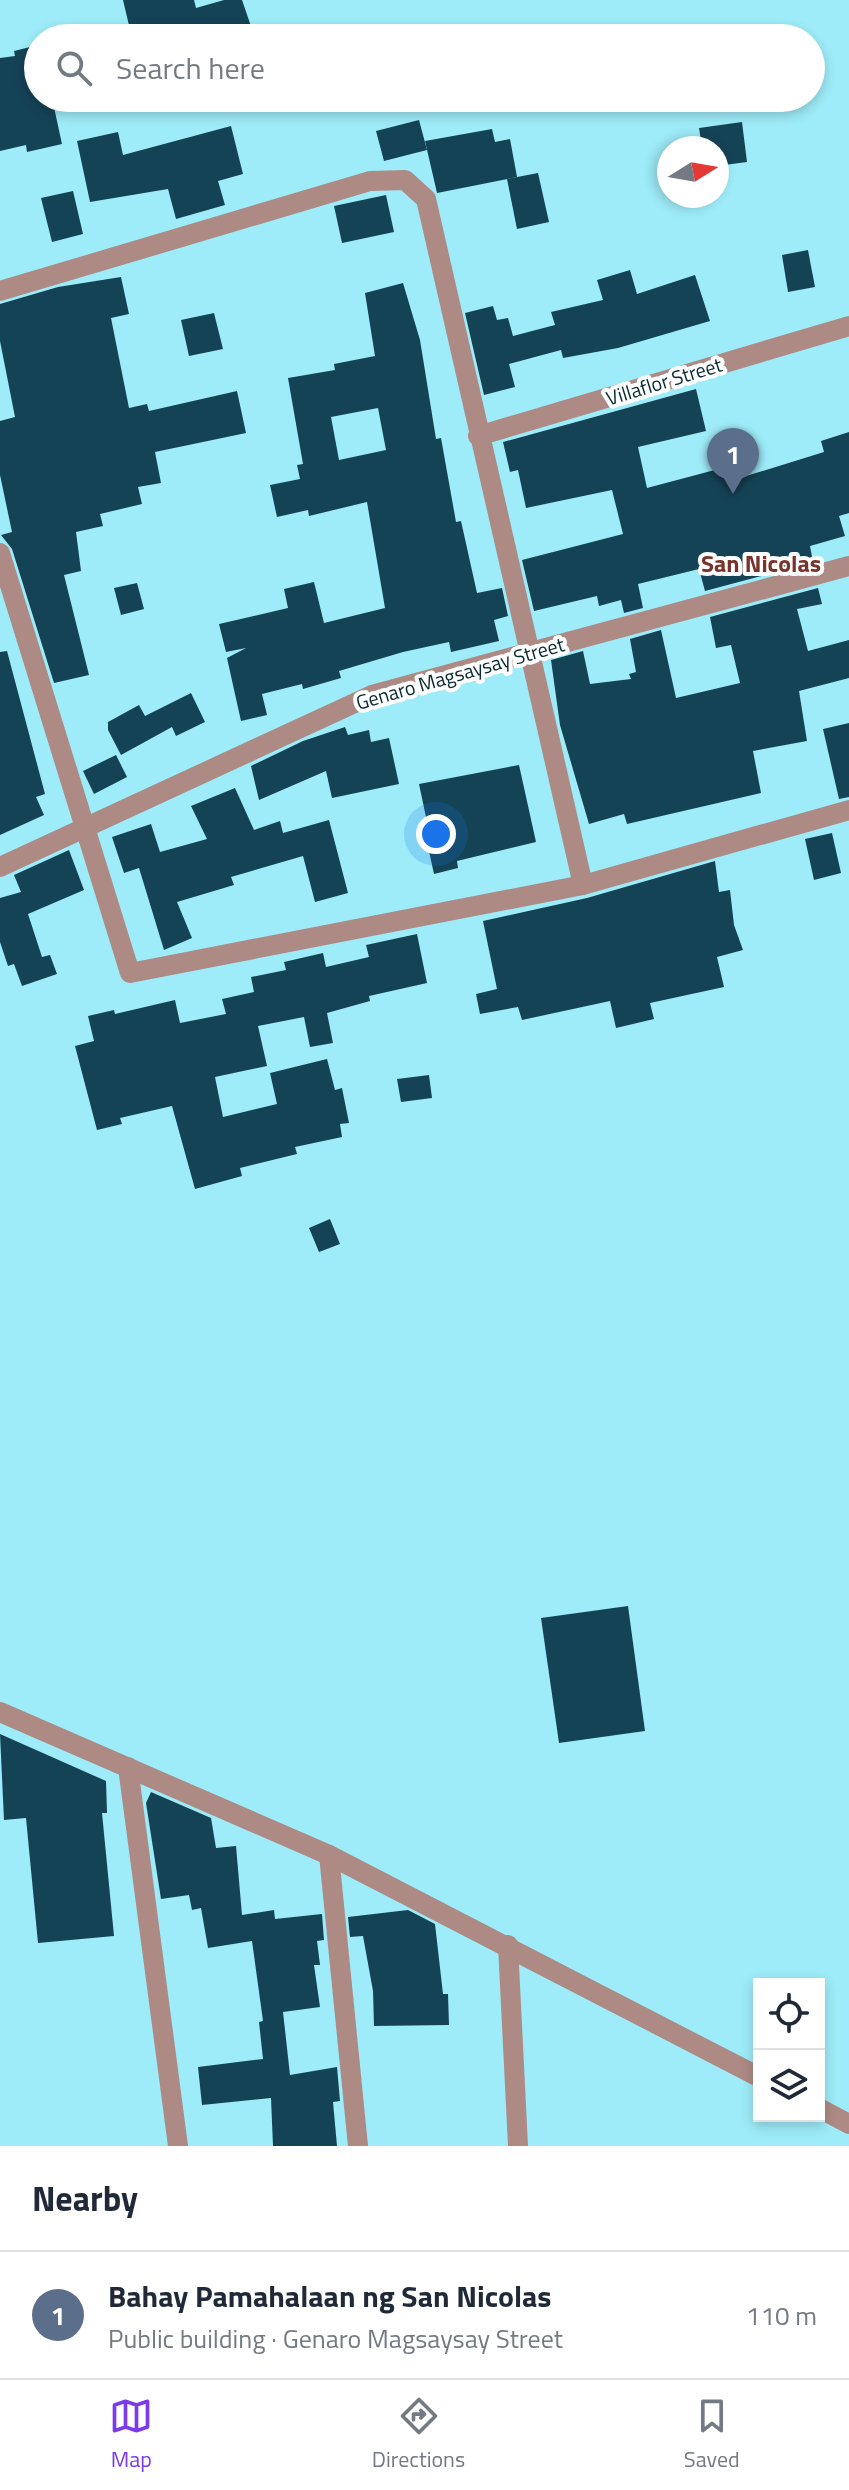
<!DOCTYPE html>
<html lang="en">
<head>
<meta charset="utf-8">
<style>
	:root { --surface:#fff; --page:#f6f6f7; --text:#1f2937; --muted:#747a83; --line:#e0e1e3; --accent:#7c3aed }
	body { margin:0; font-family:"Titillium Web",sans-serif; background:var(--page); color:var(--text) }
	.controls { position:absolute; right:24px; bottom:24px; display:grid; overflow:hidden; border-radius:0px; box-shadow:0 4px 12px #0003 }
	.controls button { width:72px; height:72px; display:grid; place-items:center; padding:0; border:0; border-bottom:2px solid var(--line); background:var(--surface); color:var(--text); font:40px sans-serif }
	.compass { position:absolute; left:657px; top:136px; width:72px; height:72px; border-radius:50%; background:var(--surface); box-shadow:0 4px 12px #0003; rotate:79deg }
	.you { position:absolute; left:436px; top:834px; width:28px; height:28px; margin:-20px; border:6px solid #fff; border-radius:50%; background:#1a73e8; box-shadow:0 0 0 12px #1a73e833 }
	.badge { display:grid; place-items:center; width:52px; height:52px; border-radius:50%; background:var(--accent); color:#fff; font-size:26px; font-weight:700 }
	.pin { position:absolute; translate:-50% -66px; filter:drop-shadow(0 2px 4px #0008) }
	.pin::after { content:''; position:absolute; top:42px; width:28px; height:24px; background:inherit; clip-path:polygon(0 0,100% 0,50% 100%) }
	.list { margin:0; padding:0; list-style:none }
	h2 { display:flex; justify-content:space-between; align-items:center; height:104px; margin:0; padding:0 32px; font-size:34px }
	h2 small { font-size:26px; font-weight:400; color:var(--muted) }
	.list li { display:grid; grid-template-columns:52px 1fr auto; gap:24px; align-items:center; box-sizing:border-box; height:128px; padding:0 32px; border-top:2px solid var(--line) }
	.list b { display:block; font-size:30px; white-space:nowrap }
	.list p { margin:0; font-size:26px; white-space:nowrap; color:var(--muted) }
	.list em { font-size:26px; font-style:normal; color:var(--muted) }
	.icon { flex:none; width:44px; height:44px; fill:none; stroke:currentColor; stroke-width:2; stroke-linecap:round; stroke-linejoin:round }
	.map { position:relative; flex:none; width:849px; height:2146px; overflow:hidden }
	.search { position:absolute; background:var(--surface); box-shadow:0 4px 12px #0003; left:24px; right:24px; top:24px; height:88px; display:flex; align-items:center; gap:20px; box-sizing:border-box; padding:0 28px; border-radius:44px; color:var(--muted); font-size:30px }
	.sheet { height:232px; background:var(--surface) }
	nav { display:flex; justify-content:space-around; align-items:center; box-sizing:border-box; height:112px; border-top:2px solid var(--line); background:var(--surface); font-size:22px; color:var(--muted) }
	nav a { display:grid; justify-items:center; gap:4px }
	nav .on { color:var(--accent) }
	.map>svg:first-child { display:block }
</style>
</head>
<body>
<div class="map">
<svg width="849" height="2146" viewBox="0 0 849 2146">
	<rect width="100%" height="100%" fill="#9eecf9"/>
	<g fill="#154356" fill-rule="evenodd">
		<path d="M 123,0 L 194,0 L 196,8 L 224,0 L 242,0 L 255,38 L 132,38 Z"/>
		<path d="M 34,46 L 38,98 L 52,98 L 62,144 L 27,152 L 26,145 L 0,151 L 0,58 L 15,56 L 14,51 Z"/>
		<path d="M 419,120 L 427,150 L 384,161 L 376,131 Z"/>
		<path d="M 742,122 L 747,162 L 717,166 L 717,148 L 702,148 L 699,128 Z"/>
		<path d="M 231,126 L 243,174 L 218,181 L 225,205 L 176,219 L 168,189 L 90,202 L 77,141 L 118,132 L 123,155 Z"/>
		<path d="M 492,129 L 495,142 L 510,139 L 517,177 L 437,193 L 425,141 Z"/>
		<path d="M 538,173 L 549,222 L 517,229 L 507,179 Z"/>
		<path d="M 73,191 L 83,234 L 52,242 L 41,198 Z"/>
		<path d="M 386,195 L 394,232 L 342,243 L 334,206 Z"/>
		<path d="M 808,250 L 815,287 L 788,292 L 782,255 Z"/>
		<path d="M 630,270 L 637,294 L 695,275 L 710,321 L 618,348 L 563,358 L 561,350 L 509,364 L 515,387 L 484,395 L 465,313 L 493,306 L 497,320 L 508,318 L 513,336 L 555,325 L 551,312 L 603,300 L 597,280 Z"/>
		<path d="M 121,277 L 129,314 L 111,318 L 129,408 L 147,404 L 149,411 L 237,391 L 246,433 L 155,452 L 161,483 L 138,487 L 142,504 L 100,514 L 103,526 L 76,532 L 81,571 L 64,575 L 89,675 L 54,683 L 12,549 L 1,535 L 12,532 L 0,475 L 0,421 L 15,417 L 0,341 L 0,304 L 58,287 Z"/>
		<path d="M 403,283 L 420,340 L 436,439 L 441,438 L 456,522 L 461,521 L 477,593 L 502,588 L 508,616 L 494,620 L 499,641 L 451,652 L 449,642 L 403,652 L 339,671 L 341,678 L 303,689 L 302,684 L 262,694 L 267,715 L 241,721 L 227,658 L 246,648 L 226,652 L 219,624 L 288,608 L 284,589 L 314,582 L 324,623 L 385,608 L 367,502 L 309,516 L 308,510 L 277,517 L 270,485 L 300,479 L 297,465 L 303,464 L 288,378 L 335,370 L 334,364 L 375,356 L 365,293 ZM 378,408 L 386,450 L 339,460 L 331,417 Z"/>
		<path d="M 214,313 L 223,349 L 189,356 L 181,320 Z"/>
		<path d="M 696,389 L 706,431 L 638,447 L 647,488 L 726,467 L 730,481 L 824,452 L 821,441 L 849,432 L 849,513 L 839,516 L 845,536 L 810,546 L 813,562 L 705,591 L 699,569 L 638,584 L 643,608 L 624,613 L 621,600 L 599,606 L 597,596 L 534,611 L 522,560 L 623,534 L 612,490 L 526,508 L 518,470 L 510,472 L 503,442 Z"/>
		<path d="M 137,583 L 144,609 L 121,615 L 114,588 Z"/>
		<path d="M 818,588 L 822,604 L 797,609 L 808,651 L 849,640 L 849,678 L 799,691 L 807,741 L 753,751 L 761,793 L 627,824 L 624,814 L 589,824 L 560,725 L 551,660 L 583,651 L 590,684 L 631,679 L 629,674 L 636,672 L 630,639 L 661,630 L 676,698 L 740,683 L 731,645 L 716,648 L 710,617 Z"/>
		<path d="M 7,651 L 45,794 L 36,797 L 44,815 L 0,835 L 0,652 Z"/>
		<path d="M 191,693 L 205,722 L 176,736 L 172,727 L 121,755 L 108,730 L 108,722 L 139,705 L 145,716 Z"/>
		<path d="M 849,723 L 849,797 L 839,799 L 823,729 Z"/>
		<path d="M 345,727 L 348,735 L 369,730 L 371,742 L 389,738 L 399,784 L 332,798 L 326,771 L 259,800 L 251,766 L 303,741 Z"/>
		<path d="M 116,755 L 127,777 L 94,794 L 83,771 Z"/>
		<path d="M 519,765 L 536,842 L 457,861 L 458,868 L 434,874 L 427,842 L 431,841 L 419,784 Z"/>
		<path d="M 235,788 L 254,830 L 280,821 L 283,833 L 329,820 L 348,893 L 315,902 L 303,856 L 231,877 L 234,885 L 177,902 L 192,938 L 164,950 L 139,868 L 124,873 L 112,837 L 151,824 L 160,852 L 207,839 L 191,806 Z"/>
		<path d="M 832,833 L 841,873 L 814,880 L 805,839 Z"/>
		<path d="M 69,850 L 84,890 L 28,914 L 42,957 L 50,955 L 57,974 L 22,986 L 14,964 L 8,966 L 0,942 L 0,898 L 21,892 L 14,875 Z"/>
		<path d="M 715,861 L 719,892 L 730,890 L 734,925 L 743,950 L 717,957 L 724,987 L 650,1003 L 654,1019 L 616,1028 L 610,1001 L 522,1020 L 518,1007 L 480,1014 L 476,994 L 497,989 L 483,921 L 587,898 Z"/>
		<path d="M 417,934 L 427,983 L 369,996 L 370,1001 L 327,1013 L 333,1043 L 310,1047 L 304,1017 L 258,1026 L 267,1066 L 215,1077 L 223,1117 L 277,1104 L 270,1073 L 327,1059 L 335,1090 L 342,1088 L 349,1123 L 340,1124 L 342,1137 L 295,1147 L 297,1154 L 240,1168 L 242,1176 L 195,1189 L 172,1106 L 120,1118 L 122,1124 L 97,1130 L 75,1046 L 94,1041 L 88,1016 L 114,1010 L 115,1014 L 175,1000 L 180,1023 L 226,1014 L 222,999 L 254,992 L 251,977 L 286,970 L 284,962 L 323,953 L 326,967 L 369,957 L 366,945 Z"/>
		<path d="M 429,1075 L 432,1098 L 401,1102 L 397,1079 Z"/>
		<path d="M 330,1219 L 340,1244 L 319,1252 L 309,1228 Z"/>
		<path d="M 628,1606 L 645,1731 L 559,1743 L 541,1618 Z"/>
		<path d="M 0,1734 L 106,1781 L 107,1813 L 102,1813 L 114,1936 L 38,1943 L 26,1818 L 4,1820 Z"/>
		<path d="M 151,1792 L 211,1818 L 216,1848 L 236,1846 L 242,1915 L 274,1910 L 275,1919 L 322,1914 L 324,1940 L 317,1941 L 320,1965 L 314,1965 L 320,2007 L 283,2012 L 290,2075 L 337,2067 L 340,2101 L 333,2102 L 337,2146 L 273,2146 L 271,2098 L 202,2105 L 198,2067 L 263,2059 L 259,2022 L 263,2021 L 252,1941 L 208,1948 L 201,1908 L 192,1910 L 189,1895 L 161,1899 L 146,1803 Z"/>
		<path d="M 408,1910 L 435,1924 L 443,1994 L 448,1994 L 449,2025 L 374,2026 L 373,1991 L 363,1936 L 350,1937 L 348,1917 Z"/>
	</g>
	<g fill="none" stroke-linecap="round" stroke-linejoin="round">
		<g stroke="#ae8a84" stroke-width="20">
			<path d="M 0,291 L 370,181 L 405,180 L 426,199 L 583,885"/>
			<path d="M 478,436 L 849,326"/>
			<path d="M 0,553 L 130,973 L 583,885 L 849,810"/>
			<path d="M 0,867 L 372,695 L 849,566"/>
			<path d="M 0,1712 L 329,1855 L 759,2077"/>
			<path d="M 128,1767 L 178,2146"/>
			<path d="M 329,1855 L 358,2146"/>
			<path d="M 508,1945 L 518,2146"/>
			<path d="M 819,2108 L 849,2124"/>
		</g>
	</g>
	<g text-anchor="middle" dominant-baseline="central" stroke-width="8" stroke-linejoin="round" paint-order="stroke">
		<g font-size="20" fill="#082a30" stroke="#fefefe">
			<text transform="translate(664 381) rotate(-17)">Villaflor Street</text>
			<text transform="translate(460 673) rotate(-16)">Genaro Magsaysay Street</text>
		</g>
		<g font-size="24" font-weight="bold" fill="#79332a" stroke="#fefefe">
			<text x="761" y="563">San Nicolas</text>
		</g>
	</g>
</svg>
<div class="controls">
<button><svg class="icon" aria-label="locate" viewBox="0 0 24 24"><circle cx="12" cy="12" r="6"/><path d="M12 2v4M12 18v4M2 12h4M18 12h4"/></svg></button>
<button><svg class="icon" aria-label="layers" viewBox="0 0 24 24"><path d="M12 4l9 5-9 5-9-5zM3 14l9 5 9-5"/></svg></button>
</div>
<svg class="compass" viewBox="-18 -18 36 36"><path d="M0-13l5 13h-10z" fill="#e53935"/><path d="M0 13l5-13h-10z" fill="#747a83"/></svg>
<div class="you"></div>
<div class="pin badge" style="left:733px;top:494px;background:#5c6f8a">1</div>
<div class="search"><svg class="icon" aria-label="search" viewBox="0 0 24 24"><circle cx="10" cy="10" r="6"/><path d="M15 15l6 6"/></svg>Search here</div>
</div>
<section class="sheet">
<h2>Nearby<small></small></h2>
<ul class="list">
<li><span class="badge" style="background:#5c6f8a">1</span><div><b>Bahay Pamahalaan ng San Nicolas</b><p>Public building · Genaro Magsaysay Street</p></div><em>110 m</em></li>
</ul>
</section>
<nav>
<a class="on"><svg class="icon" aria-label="map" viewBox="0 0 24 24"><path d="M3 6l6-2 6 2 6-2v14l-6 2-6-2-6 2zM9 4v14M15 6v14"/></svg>Map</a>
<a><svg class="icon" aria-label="directions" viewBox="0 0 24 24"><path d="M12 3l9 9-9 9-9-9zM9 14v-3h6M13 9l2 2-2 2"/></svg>Directions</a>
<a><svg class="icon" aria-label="saved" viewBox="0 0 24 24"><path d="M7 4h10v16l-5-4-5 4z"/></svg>Saved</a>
</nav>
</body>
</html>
